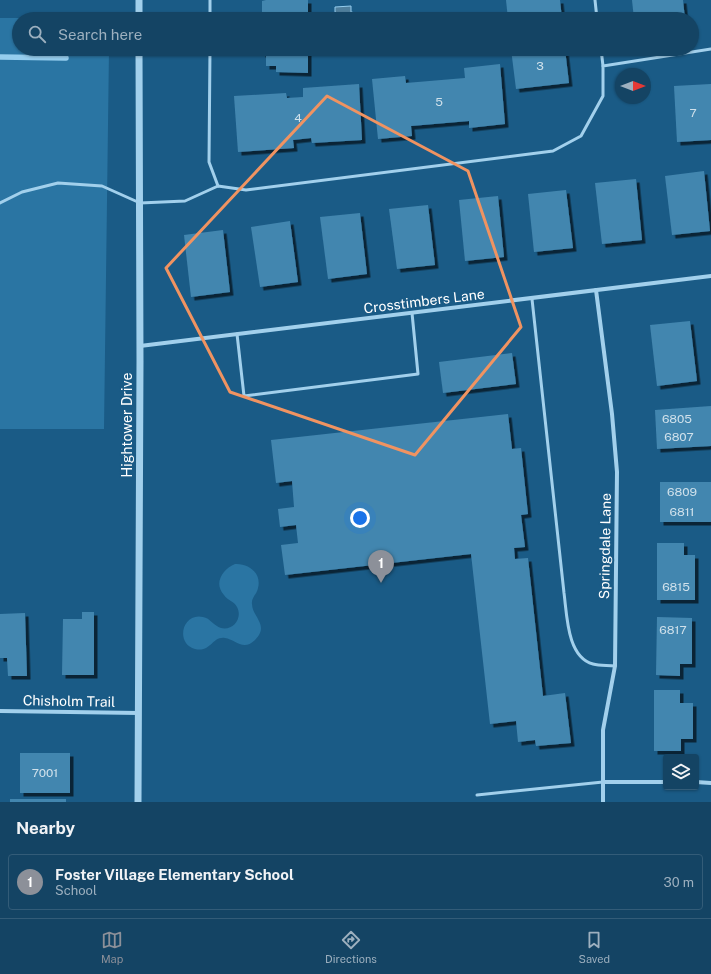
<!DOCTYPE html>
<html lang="en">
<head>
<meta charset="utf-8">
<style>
	:root { --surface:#144464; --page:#214e6d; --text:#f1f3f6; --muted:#9db0bf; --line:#335c78; --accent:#8c9099 }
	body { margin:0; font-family:"Public Sans",sans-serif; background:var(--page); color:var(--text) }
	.controls { position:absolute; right:12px; bottom:12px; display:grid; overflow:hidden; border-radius:4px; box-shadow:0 1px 3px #0004 }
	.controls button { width:36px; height:36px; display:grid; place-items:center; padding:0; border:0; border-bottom:1px solid var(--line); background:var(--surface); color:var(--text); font:20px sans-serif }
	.compass { position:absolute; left:615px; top:68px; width:36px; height:36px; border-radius:50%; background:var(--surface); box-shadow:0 1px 3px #0004; rotate:90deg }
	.you { position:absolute; left:360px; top:518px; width:14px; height:14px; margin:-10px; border:3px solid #fff; border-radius:50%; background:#1a73e8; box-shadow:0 0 0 6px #1a73e833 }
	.badge { display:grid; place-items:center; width:26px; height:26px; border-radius:50%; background:var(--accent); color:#fff; font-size:13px; font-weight:700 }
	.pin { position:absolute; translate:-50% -33px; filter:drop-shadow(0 1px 2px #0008) }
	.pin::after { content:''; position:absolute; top:21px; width:14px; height:12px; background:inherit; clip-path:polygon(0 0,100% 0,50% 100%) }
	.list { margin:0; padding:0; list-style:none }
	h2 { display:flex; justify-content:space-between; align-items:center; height:52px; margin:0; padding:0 16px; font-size:17px }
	h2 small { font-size:13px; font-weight:400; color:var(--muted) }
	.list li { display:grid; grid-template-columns:26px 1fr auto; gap:12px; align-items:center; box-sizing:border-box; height:56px; margin:0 8px 8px; padding:0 8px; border:1px solid var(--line); border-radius:4px }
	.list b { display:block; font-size:15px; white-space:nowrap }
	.list p { margin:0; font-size:13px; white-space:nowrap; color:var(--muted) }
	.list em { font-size:13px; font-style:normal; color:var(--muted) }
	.icon { flex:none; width:22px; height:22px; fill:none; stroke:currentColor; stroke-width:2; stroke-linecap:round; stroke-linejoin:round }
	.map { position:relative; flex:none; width:711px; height:802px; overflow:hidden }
	.search { position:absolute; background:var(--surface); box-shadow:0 1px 3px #0004; left:12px; right:12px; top:12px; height:44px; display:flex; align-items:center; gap:10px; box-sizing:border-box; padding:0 14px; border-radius:22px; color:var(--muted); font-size:15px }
	.sheet { height:116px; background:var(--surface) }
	nav { display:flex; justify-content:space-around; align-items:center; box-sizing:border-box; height:56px; border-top:1px solid var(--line); background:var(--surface); font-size:11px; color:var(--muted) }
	nav a { display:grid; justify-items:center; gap:2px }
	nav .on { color:var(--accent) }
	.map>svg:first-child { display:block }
</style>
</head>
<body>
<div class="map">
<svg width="711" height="802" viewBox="0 0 711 802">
	<defs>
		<filter id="shadow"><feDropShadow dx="3.5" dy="3.5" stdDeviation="0" flood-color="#0009"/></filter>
	</defs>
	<rect width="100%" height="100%" fill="#1a5b86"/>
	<g fill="#2a75a3">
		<path d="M 0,18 L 109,18 L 19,19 L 19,49 L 109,49 L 104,429 L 0,429 Z"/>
		<path d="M 235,564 C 248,563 262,573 258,588 C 257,594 251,598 252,604 C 252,617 270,625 255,640 C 243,652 235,639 225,638 C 212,636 211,653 195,649 C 175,644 182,612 203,617 C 210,618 214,626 221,628 C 233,631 243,618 237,607 C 234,601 227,600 224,595 C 213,583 223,569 235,564 Z"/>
	</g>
	<path fill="#4f7f9d" stroke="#95cdee" d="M 351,6 L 351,12 L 356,13 L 356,19 L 338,19 L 338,13 L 335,12 L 335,7 Z"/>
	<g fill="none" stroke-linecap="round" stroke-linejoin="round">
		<path stroke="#95cdee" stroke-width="5.5" d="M 0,57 L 66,58"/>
	</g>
	<g fill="#4386af" filter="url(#shadow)">
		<path d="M 266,0 L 308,0 L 308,19 L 266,19 L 266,13 L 262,13 L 262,1 Z"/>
		<path d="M 506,0 L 560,0 L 562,19 L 508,19 Z"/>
		<path d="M 632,0 L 683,0 L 685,19 L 634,19 Z"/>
		<path d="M 262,49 L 308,49 L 308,73 L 276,72 L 276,66 L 266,66 L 266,54 L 262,54 Z"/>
		<path d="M 511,49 L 565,49 L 569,83 L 516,89 Z"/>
		<path d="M 500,64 L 505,124 L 469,128 L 469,121 L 411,126 L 412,136 L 378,139 L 372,79 L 405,76 L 406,83 L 465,78 L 464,68 Z"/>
		<path d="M 359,84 L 362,140 L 312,143 L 311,138 L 293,140 L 294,148 L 238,152 L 234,96 L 286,93 L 287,98 L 303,97 L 303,88 Z"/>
		<path d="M 711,84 L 711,140 L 677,142 L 674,86 Z"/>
		<path d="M 704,171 L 710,231 L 672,235 L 665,176 Z"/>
		<path d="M 636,179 L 642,240 L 602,244 L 595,183 Z"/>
		<path d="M 566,190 L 573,248 L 534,252 L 528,194 Z"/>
		<path d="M 498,196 L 504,257 L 465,261 L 459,200 Z"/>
		<path d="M 428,205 L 435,265 L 397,269 L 389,209 Z"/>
		<path d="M 360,213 L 367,274 L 328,279 L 320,217 Z"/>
		<path d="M 290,221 L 298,282 L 260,287 L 251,227 Z"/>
		<path d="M 223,230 L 230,292 L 191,297 L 184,235 Z"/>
		<path d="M 690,321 L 697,381 L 657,386 L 650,325 Z"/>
		<path d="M 512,353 L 516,384 L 443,393 L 439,362 Z"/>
		<path d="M 711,406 L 711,446 L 657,449 L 655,410 Z"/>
		<path d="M 508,414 L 512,449 L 521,448 L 528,514 L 521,515 L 525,547 L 514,548 L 515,559 L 528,558 L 543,696 L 565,693 L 571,743 L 536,746 L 535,740 L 518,742 L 516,721 L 490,724 L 471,554 L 285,575 L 281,545 L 298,543 L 296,525 L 280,527 L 278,509 L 294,507 L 292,481 L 276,483 L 271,440 Z"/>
		<rect x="660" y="482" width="51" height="40"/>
		<path d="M 657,543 L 684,543 L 684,555 L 695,555 L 695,600 L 657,600 Z"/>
		<path d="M 82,612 L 94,612 L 94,675 L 62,675 L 63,619 L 82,619 Z"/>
		<path d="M 25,613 L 27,676 L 8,676 L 7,658 L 0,658 L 0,614 Z"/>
		<path d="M 657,617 L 692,618 L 692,664 L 680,664 L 680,676 L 656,675 Z"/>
		<path d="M 654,690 L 680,690 L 680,703 L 693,703 L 693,739 L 681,739 L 681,751 L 654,751 Z"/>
		<rect x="20" y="753" width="50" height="40"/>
		<rect x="10" y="799" width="56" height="3"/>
	</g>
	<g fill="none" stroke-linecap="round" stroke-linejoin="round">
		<g stroke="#a2d0ec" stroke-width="3">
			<path d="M 210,0 L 210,19"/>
			<path d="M 595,0 L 597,19"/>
			<path d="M 210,49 L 209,162 L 218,186"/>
			<path d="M 601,49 L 603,66"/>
			<path d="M 0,203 L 22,192 L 58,183 L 102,186 L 140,203 L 185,201 L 218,186 L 246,190 L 553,151 L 581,136 L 603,96 L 603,66 L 711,49"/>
			<path d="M 532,299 L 564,593 C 567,615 567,657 593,664 C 600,666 608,665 615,666"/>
			<path d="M 237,334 L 244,396 L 418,374 L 412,313"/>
			<path d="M 477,795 L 603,782"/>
		</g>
		<g stroke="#a2d0ec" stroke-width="4">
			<path d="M 596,290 L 612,414 L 617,472 L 615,666 L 603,730 L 603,802"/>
			<path d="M 140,346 L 711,276"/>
			<path d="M 0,711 L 139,713"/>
			<path d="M 603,782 L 666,782"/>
			<path d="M 696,782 L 711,783"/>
		</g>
		<g stroke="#a2d0ec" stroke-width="7">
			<path d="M 139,0 L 139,19"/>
			<path d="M 138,802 L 140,361 L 139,49"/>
		</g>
	</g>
	<path fill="none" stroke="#f09361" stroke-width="3" stroke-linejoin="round" d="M 327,96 L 468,171 L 521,327 L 415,455 L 230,392 L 166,268 Z"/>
	<g text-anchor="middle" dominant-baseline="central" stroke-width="4" stroke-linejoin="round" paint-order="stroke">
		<g font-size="12" fill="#d0e1eb">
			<text x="540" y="66">3</text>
			<text x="439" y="102">5</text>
			<text x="693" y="113">7</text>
			<text x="298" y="118">4</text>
			<text x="677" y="419">6805</text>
			<text x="679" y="437">6807</text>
			<text x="682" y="492">6809</text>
			<text x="682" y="512">6811</text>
			<text x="676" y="587">6815</text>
			<text x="673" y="630">6817</text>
			<text x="45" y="773">7001</text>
		</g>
		<g font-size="14" fill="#fff" stroke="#1a5b86">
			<text transform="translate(424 301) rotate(-7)">Crosstimbers Lane</text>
			<text transform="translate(127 425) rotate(-90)">Hightower Drive</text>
			<text transform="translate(605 546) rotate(-89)">Springdale Lane</text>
			<text transform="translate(69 701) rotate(1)">Chisholm Trail</text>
		</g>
	</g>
</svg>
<div class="controls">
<button><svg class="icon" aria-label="layers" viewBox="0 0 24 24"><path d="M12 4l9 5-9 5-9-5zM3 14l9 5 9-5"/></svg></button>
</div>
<svg class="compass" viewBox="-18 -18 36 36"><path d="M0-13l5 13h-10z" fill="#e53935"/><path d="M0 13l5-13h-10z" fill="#9db0bf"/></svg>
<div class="you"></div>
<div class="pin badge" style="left:381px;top:583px">1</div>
<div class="search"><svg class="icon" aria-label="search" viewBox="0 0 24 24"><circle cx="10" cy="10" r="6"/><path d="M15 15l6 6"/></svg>Search here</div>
</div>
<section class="sheet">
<h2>Nearby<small></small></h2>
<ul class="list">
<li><span class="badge">1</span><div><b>Foster Village Elementary School</b><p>School</p></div><em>30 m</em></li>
</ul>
</section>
<nav>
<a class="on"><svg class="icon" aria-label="map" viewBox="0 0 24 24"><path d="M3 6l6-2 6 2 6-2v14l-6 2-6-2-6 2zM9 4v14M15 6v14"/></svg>Map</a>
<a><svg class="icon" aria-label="directions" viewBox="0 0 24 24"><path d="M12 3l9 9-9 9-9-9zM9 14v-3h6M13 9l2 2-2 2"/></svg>Directions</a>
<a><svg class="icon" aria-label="saved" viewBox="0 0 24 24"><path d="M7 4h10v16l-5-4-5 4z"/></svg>Saved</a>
</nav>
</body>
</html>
